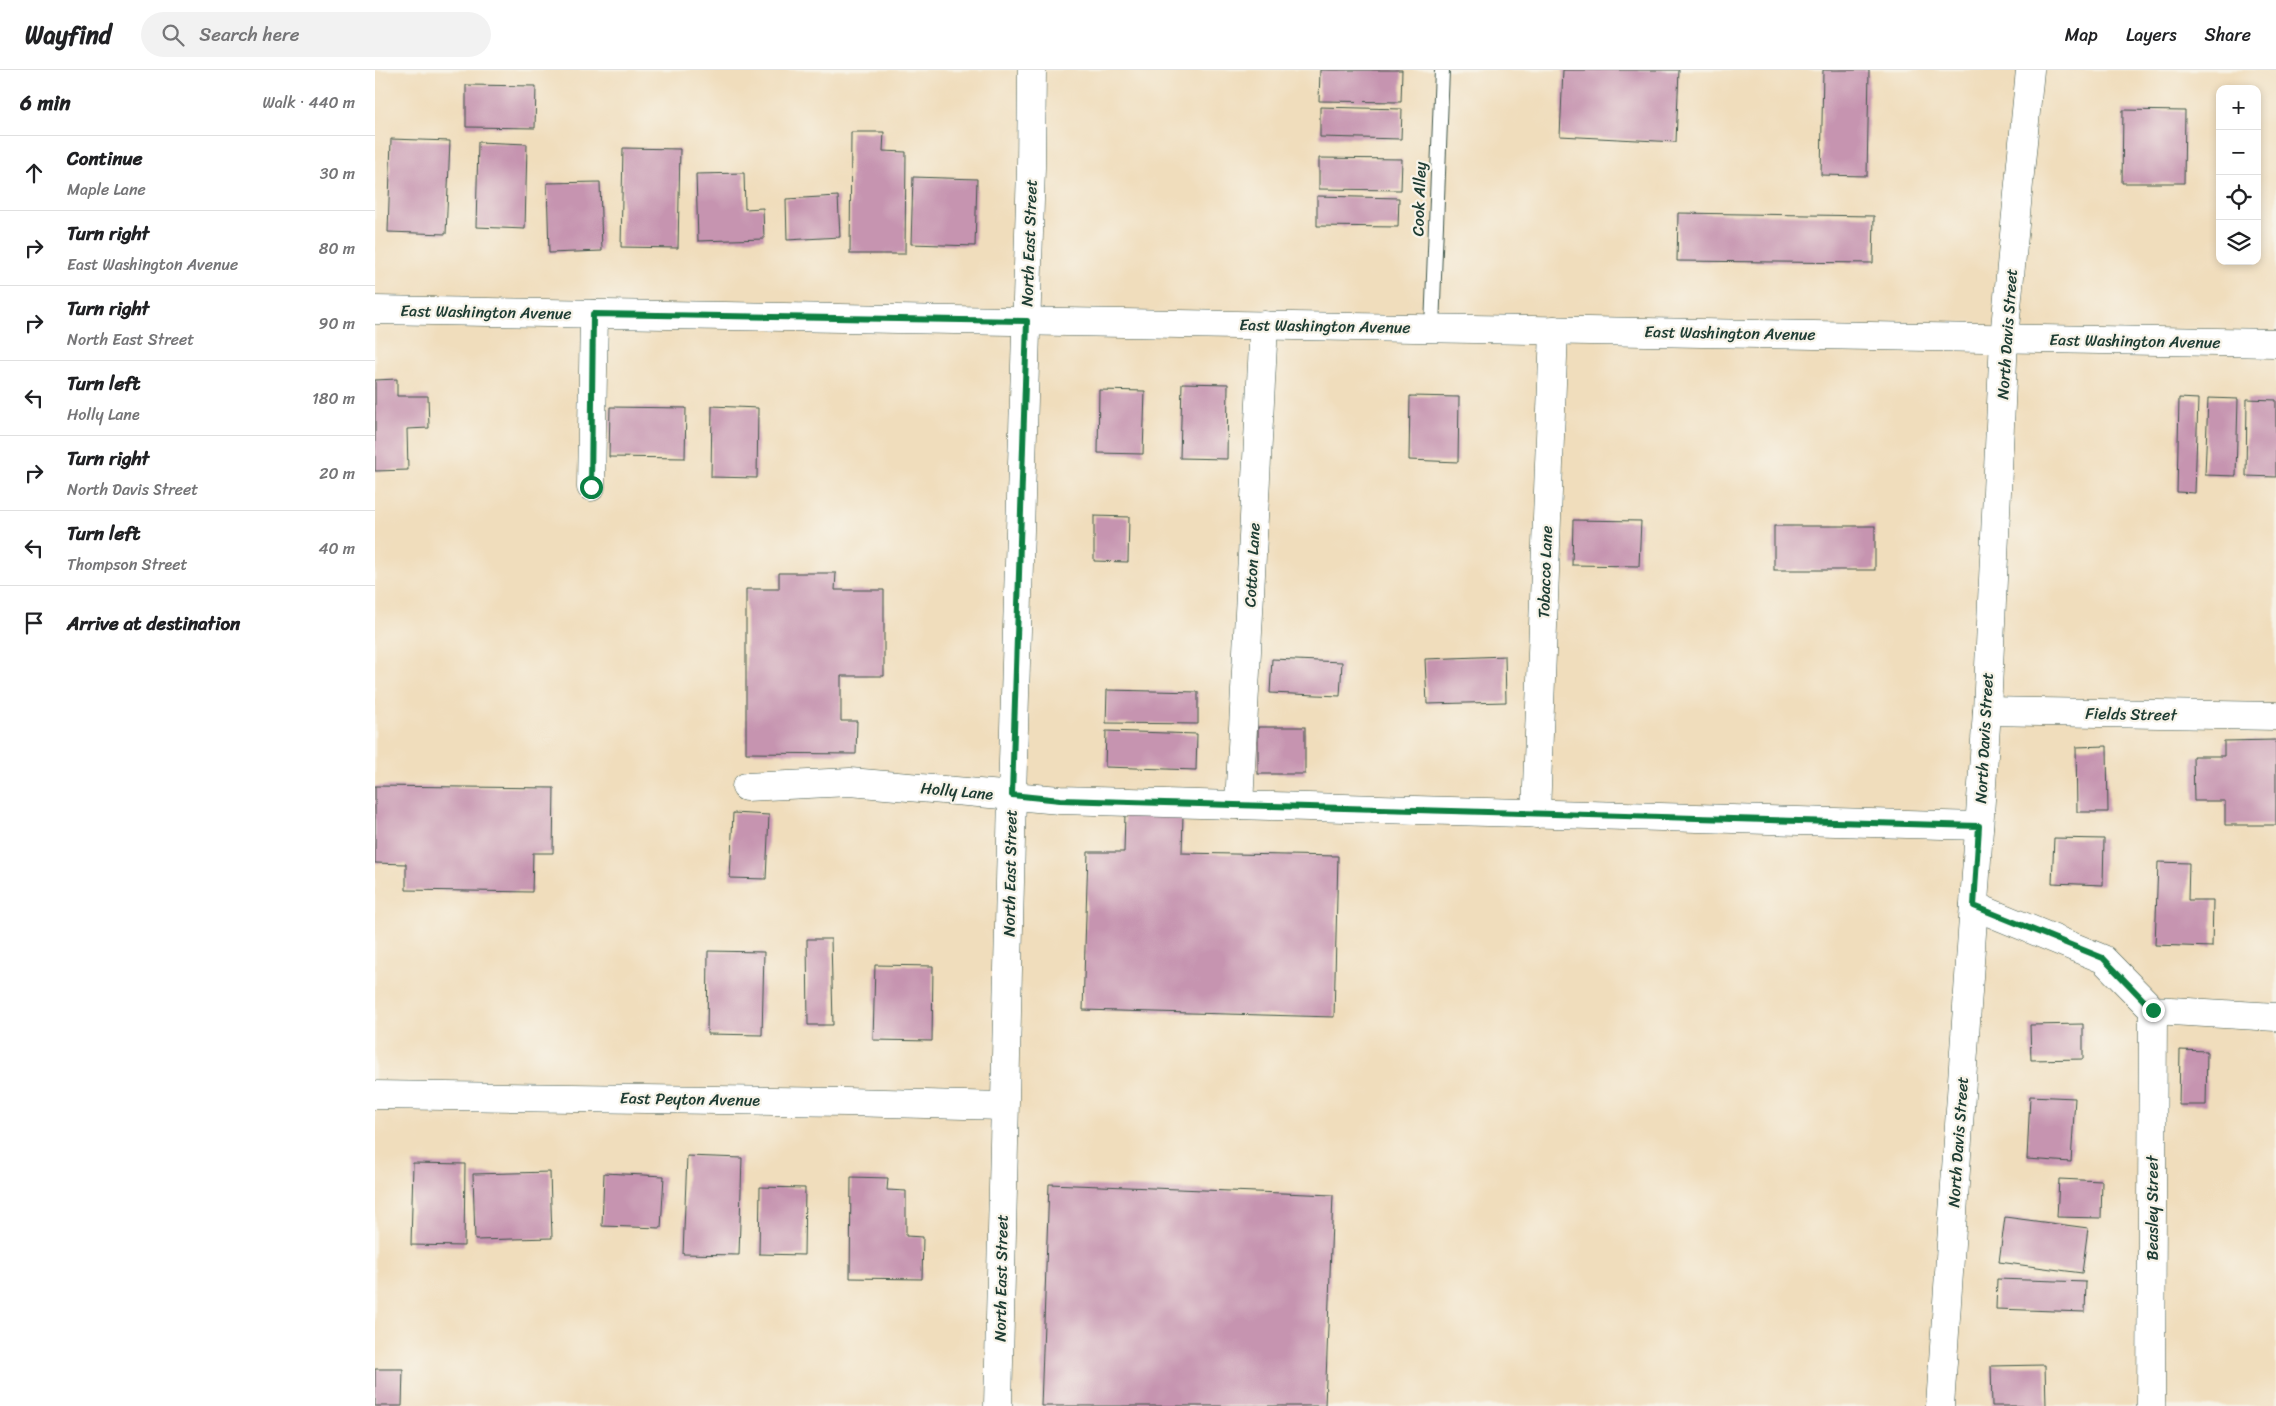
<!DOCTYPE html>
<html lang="en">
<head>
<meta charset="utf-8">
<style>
	:root { --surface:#fff; --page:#f2f2f2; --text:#202124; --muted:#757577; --line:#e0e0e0 }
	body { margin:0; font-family:Sriracha,sans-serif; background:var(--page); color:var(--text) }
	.controls { position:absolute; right:15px; top:15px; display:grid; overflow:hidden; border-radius:10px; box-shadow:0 2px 8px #0003 }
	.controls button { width:45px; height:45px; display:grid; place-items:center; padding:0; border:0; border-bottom:1px solid var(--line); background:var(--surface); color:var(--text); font:25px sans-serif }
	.stop { position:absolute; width:15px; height:15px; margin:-11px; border:4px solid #0b8043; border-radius:50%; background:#fff }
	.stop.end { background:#0b8043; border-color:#fff; box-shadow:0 1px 5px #0008 }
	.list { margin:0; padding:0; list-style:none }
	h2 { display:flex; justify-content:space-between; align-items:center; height:65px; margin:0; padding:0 20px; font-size:21px }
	h2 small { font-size:16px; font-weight:400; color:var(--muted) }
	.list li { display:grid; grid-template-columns:32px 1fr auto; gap:15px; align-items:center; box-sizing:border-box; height:75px; padding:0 20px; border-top:1px solid var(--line) }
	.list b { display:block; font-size:19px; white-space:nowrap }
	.list p { margin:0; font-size:16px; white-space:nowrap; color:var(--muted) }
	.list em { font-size:16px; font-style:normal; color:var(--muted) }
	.icon { flex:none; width:28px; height:28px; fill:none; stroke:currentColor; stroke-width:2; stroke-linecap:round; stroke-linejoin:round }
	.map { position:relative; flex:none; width:1901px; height:1336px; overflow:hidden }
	header { display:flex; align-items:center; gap:30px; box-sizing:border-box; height:70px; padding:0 25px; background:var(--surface); border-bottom:1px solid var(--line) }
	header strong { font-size:24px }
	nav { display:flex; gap:28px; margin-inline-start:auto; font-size:18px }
	.search { width:350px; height:45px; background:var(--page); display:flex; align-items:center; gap:12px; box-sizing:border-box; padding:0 18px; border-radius:28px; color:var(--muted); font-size:19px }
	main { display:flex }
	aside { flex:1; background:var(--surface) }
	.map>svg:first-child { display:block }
</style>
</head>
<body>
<header>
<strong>Wayfind</strong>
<div class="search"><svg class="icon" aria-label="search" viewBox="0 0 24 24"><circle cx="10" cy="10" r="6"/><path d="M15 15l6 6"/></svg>Search here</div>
<nav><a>Map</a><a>Layers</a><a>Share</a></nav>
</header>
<main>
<aside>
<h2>6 min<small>Walk · 440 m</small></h2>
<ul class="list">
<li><svg class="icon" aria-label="ahead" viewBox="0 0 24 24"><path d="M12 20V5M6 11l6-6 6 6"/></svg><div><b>Continue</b><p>Maple Lane</p></div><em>30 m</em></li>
<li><svg class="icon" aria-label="right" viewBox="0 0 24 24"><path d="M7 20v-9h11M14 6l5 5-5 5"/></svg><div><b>Turn right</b><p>East Washington Avenue</p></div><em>80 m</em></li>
<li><svg class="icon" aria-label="right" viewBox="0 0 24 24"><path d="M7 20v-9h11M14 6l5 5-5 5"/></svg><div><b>Turn right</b><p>North East Street</p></div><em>90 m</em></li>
<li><svg class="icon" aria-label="left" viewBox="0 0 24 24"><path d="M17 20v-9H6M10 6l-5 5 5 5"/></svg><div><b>Turn left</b><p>Holly Lane</p></div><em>180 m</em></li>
<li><svg class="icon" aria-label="right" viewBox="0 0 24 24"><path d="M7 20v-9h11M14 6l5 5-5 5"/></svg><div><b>Turn right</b><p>North Davis Street</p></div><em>20 m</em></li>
<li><svg class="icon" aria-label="left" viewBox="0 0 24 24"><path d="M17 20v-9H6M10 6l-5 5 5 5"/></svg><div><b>Turn left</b><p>Thompson Street</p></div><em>40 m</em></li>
<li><svg class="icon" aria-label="arrive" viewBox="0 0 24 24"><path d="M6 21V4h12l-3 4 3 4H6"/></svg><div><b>Arrive at destination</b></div></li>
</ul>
</aside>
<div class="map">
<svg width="1901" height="1336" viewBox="0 0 1901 1336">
	<rect width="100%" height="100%" fill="#f7f3e8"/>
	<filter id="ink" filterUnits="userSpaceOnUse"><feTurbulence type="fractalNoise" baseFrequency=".02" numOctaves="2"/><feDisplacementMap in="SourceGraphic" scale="10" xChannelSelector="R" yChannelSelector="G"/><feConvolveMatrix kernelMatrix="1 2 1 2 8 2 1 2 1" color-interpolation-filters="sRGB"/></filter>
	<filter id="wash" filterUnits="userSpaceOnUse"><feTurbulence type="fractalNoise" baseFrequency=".0096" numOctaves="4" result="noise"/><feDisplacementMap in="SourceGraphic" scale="20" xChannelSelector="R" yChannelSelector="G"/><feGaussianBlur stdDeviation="1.12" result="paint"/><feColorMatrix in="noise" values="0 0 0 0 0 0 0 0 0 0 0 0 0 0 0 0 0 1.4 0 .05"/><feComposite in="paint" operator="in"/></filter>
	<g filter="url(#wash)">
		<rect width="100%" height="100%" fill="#f0ddbc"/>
		<g id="blocks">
			<g fill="#c694b0">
				<path d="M 945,0 L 1027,0 L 1026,32 L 944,31 Z"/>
				<path d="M 1188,0 L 1304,0 L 1301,72 L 1185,66 Z"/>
				<path d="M 1448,0 L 1494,0 L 1492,106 L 1446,105 Z"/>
				<path d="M 91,15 L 161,16 L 160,58 L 91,57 Z"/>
				<path d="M 945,37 L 1027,39 L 1026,69 L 945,67 Z"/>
				<path d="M 1748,40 L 1810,41 L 1809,113 L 1747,113 Z"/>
				<path d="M 476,62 L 509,62 L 508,81 L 531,82 L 530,184 L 475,184 Z"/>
				<path d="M 16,69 L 75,71 L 71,164 L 13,162 Z"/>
				<path d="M 103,72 L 152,74 L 150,159 L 101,157 Z"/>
				<path d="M 248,78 L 305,79 L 303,178 L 246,177 Z"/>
				<path d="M 944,88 L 1027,89 L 1026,120 L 944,119 Z"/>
				<path d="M 369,103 L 370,139 L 388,138 L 389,169 L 323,171 L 321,104 Z"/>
				<path d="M 538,107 L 602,109 L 600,176 L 536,174 Z"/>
				<path d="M 225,112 L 227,181 L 174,183 L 172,113 Z"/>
				<path d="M 463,126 L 465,167 L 412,170 L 411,129 Z"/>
				<path d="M 942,126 L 1024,128 L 1023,157 L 942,156 Z"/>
				<path d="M 1303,143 L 1499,146 L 1498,193 L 1302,191 Z"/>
				<path d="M 22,309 L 22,326 L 53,326 L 54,358 L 32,359 L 33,400 L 0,401 L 0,310 Z"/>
				<path d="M 807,313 L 853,314 L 852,389 L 805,388 Z"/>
				<path d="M 724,320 L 770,321 L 768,384 L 723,383 Z"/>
				<path d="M 1035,326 L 1084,327 L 1083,392 L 1034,390 Z"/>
				<path d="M 1804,328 L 1823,329 L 1820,423 L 1802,422 Z"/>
				<path d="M 1833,328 L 1863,329 L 1861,406 L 1830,405 Z"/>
				<path d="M 1872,329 L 1901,330 L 1901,407 L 1871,406 Z"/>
				<path d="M 337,336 L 383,338 L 382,408 L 336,407 Z"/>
				<path d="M 235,337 L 311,338 L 310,388 L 234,387 Z"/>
				<path d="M 719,446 L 754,447 L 753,492 L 719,491 Z"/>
				<path d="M 1198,450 L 1266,451 L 1264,496 L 1197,495 Z"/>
				<rect x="1399" y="456" width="101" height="44"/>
				<path d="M 404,503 L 461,503 L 460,520 L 509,520 L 509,606 L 466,606 L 466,651 L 482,651 L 481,684 L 371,683 L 371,519 L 404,519 Z"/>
				<path d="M 1130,586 L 1131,632 L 1052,634 L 1050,589 Z"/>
				<path d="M 897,589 L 967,592 L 965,626 L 895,623 Z"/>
				<path d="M 732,620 L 823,622 L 823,654 L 731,653 Z"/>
				<rect x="883" y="657" width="47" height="47"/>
				<path d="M 731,661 L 822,664 L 821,700 L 730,697 Z"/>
				<path d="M 1901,670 L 1901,755 L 1850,755 L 1850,731 L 1819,731 L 1818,686 L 1849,686 L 1849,671 Z"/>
				<path d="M 1732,676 L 1733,742 L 1702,742 L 1701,677 Z"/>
				<path d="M 0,716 L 179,718 L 178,783 L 158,783 L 157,822 L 31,820 L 31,794 L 0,793 Z"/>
				<path d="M 358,743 L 394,745 L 391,809 L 355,808 Z"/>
				<path d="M 750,743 L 808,745 L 807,783 L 963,786 L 959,947 L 708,940 L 713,782 L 749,782 Z"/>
				<path d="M 1679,768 L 1729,769 L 1728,815 L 1677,813 Z"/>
				<path d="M 1783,792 L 1814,793 L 1813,830 L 1838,830 L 1837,877 L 1780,875 Z"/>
				<path d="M 432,869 L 456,869 L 458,955 L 433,955 Z"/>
				<path d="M 333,881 L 389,882 L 387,965 L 332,964 Z"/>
				<path d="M 500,895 L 558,896 L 557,971 L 498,970 Z"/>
				<path d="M 1708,954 L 1708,989 L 1656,990 L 1655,955 Z"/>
				<path d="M 1805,980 L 1832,981 L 1831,1035 L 1804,1035 Z"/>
				<path d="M 1655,1026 L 1700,1028 L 1696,1092 L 1652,1089 Z"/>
				<path d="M 312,1086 L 367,1088 L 364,1185 L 308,1184 Z"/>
				<path d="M 38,1093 L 90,1094 L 89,1176 L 36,1175 Z"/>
				<path d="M 175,1102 L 177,1168 L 100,1170 L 98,1104 Z"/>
				<path d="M 229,1103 L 289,1106 L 286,1158 L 227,1156 Z"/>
				<path d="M 476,1107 L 513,1108 L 512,1120 L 531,1121 L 531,1166 L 548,1167 L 547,1209 L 475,1208 Z"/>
				<path d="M 1684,1109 L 1727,1111 L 1726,1148 L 1682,1147 Z"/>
				<path d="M 674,1114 L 958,1125 L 950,1336 L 666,1336 Z"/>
				<path d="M 385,1117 L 430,1118 L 429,1185 L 384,1184 Z"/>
				<path d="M 1630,1147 L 1713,1158 L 1707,1203 L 1624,1192 Z"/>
				<path d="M 1622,1209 L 1711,1212 L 1710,1242 L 1621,1239 Z"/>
				<path d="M 1670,1295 L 1671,1336 L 1617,1336 L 1616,1296 Z"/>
				<path d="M 0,1299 L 28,1299 L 27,1336 L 0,1336 Z"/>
			</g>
		</g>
	</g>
	<g filter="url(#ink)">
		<use href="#blocks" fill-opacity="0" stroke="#3e5548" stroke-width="1"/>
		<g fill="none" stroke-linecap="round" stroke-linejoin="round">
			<defs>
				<path id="lane" d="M 1057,258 L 1067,0"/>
				<g id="street">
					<path d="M 216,417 L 219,244"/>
					<path d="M 1612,641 L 1901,646"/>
					<path d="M 371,717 L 475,712 L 685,730 L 1604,756"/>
					<path d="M 864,735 L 889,255"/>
					<path d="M 1161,744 L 1179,260"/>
					<path d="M 1599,836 L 1728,889 L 1778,940 L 1901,947"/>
					<path d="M 0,1025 L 471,1032 L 629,1036"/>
					<path d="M 623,1336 L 637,725 L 656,97 L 657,0"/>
					<path d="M 1565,1336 L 1612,641 L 1629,268 L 1655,0"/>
					<path d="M 1776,1336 L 1778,940"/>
				</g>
				<path id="secondary" d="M 0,240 L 1901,273"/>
			</defs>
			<use href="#lane" stroke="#3e5548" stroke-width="16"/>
			<use href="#street" stroke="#3e5548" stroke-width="29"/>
			<use href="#secondary" stroke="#3e5548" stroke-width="29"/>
			<use href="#lane" stroke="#fff" stroke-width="14"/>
			<use href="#street" stroke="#fff" stroke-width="28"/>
			<use href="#secondary" stroke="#fff" stroke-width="28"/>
		</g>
	</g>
	<g fill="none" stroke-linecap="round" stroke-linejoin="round" filter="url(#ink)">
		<path stroke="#0b8043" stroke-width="6" d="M 216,417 L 218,244 L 652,251 L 637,725 L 685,730 L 1604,756 L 1599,836 L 1728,888 L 1778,940"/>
	</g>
	<g text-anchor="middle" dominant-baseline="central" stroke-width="4.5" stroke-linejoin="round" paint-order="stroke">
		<g font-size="16" fill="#1f3d34" stroke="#f7f3e8">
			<text transform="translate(1044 129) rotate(-88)">Cook Alley</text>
			<text transform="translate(654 173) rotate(-88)">North East Street</text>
			<text transform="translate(111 242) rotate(1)">East Washington Avenue</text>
			<text transform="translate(950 256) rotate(1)">East Washington Avenue</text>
			<text transform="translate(1355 263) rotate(1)">East Washington Avenue</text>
			<text transform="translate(1632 264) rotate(-86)">North Davis Street</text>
			<text transform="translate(1760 271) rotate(1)">East Washington Avenue</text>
			<text transform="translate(877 495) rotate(-87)">Cotton Lane</text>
			<text transform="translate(1170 502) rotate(-88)">Tobacco Lane</text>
			<text transform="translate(1756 644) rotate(1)">Fields Street</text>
			<text transform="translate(1609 668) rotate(-87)">North Davis Street</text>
			<text transform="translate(582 721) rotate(5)">Holly Lane</text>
			<text transform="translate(635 803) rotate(-89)">North East Street</text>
			<text transform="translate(315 1029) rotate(1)">East Peyton Avenue</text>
			<text transform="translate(1583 1072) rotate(-86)">North Davis Street</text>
			<text transform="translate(1777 1138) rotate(-90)">Beasley Street</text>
			<text transform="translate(626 1208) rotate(-89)">North East Street</text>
		</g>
	</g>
</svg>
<div class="controls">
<button>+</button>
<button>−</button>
<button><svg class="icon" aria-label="locate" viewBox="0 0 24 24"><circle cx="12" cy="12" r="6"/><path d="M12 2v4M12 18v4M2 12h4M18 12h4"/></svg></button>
<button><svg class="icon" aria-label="layers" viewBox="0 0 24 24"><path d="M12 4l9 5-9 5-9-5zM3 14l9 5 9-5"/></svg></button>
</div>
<div class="stop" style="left:216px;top:417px"></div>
<div class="stop end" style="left:1778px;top:940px"></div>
</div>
</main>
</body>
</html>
